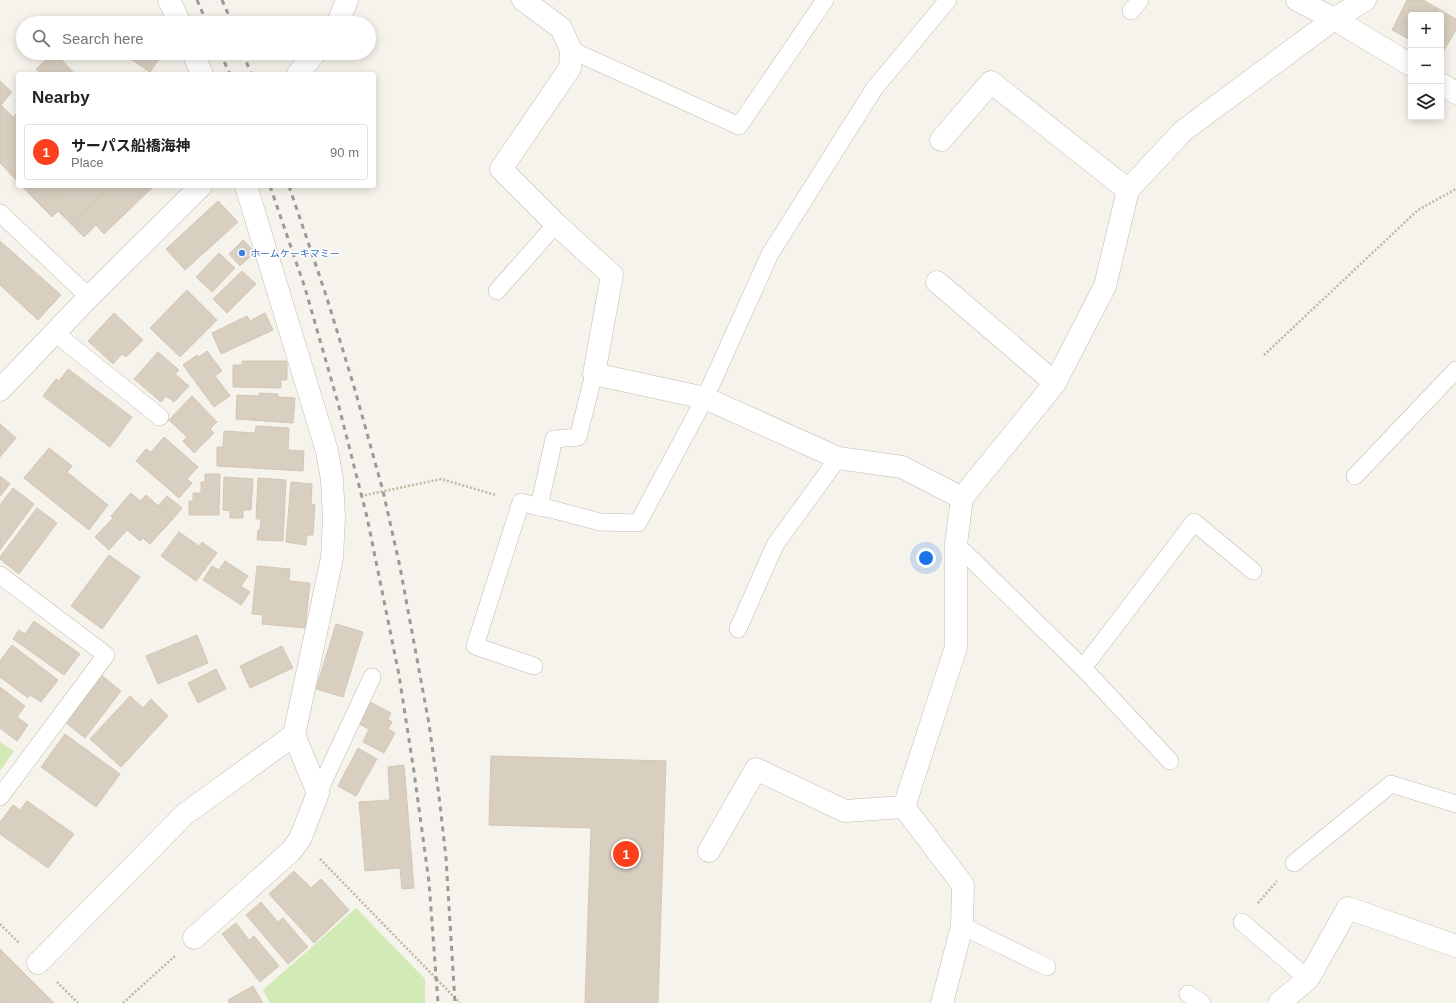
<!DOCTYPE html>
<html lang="en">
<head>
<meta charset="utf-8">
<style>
	:root { --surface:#fff; --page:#f2f2f2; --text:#222; --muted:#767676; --line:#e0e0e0; --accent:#fc3f1d }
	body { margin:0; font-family:Helvetica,"Noto Sans JP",sans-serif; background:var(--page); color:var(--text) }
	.controls { position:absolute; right:12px; top:12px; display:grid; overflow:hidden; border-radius:4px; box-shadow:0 2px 10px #0003 }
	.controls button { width:36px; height:36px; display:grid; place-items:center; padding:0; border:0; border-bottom:1px solid var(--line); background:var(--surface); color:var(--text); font:20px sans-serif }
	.you { position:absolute; left:926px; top:558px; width:14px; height:14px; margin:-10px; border:3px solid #fff; border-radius:50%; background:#1a73e8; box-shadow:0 0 0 6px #1a73e833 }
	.badge { display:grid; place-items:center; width:26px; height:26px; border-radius:50%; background:var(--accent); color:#fff; font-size:13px; font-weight:700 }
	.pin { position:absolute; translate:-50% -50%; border:2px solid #fff; box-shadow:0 1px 4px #0006 }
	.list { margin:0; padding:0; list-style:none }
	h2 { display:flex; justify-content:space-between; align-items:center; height:52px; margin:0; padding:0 16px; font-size:17px }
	h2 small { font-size:13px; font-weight:400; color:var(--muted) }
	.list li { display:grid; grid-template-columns:26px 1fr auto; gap:12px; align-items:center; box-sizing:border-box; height:56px; margin:0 8px 8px; padding:0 8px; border:1px solid var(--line); border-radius:4px }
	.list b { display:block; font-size:15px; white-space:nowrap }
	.list p { margin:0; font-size:13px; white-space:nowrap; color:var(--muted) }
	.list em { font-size:13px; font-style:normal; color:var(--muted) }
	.icon { flex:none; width:22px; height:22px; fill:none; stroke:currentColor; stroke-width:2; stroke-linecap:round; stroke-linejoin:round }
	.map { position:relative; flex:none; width:1456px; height:1003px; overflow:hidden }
	.search { position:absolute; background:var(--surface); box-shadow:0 2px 10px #0003; left:16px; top:16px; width:360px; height:44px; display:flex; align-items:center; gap:10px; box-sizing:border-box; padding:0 14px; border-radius:22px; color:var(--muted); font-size:15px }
	.panel { position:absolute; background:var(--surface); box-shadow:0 2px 10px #0003; left:16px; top:72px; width:360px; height:116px; border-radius:4px }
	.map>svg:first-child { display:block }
</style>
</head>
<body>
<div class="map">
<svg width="1456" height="1003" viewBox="0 0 1456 1003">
	<rect width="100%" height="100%" fill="#f6f3ec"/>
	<g fill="#d2eab5">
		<path d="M 0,742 L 14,751 L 0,771 Z"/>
		<path d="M 356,908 L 425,979 L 425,1003 L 270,1003 L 263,990 Z"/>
	</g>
	<g fill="#d8cfc1" stroke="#d3c7b4">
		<path d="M 1407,0 L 1423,0 L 1456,19 L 1456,30 L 1441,55 L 1441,15 L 1411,15 L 1411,40 L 1392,30 Z"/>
		<path d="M 135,18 L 143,23 L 131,23 Z"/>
		<path d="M 53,53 L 55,53 L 75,74 L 41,74 L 36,69 Z"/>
		<path d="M 122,53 L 163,53 L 150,72 Z"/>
		<path d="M 0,81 L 12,92 L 1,105 L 13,117 L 18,112 L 18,182 L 0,163 Z"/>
		<path d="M 22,186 L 55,186 L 38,203 Z"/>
		<path d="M 55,186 L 64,186 L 42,207 L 38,203 Z"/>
		<path d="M 64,186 L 110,186 L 71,224 L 58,211 L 52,217 L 42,207 Z"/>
		<path d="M 110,186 L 154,186 L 104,234 L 96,225 L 84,237 L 71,224 Z"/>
		<path d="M 218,201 L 238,222 L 185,270 L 166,249 Z"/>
		<path d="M 243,240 L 255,252 L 240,266 L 229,254 Z"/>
		<path d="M 0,241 L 61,295 L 38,320 L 0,285 Z"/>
		<path d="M 219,253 L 235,268 L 212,292 L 196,277 Z"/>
		<path d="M 242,271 L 256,284 L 227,313 L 213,299 Z"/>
		<path d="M 187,290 L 217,320 L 180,357 L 150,328 Z"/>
		<path d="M 114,313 L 143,340 L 126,357 L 122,354 L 113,364 L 88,341 Z"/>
		<path d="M 265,313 L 273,330 L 221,354 L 212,333 L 247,316 L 250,321 Z"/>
		<path d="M 207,351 L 222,371 L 215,376 L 230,396 L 214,407 L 183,365 L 197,355 L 199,357 Z"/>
		<path d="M 158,352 L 179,370 L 175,374 L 189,386 L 174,402 L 166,396 L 161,402 L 134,379 Z"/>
		<path d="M 242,361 L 287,361 L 287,380 L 281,380 L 281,388 L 233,387 L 233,365 L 242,365 Z"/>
		<path d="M 68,369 L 132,417 L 110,447 L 43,396 L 56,379 L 59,381 Z"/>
		<path d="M 259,393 L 278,394 L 278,397 L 295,398 L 293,423 L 236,419 L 237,395 L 259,396 Z"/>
		<path d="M 192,396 L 217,422 L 210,429 L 214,433 L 194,453 L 183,441 L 187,437 L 169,420 Z"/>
		<path d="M 0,424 L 16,438 L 0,457 Z"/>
		<path d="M 256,426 L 289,428 L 288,450 L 304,451 L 303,471 L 217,466 L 217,447 L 223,447 L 224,431 L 255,433 Z"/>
		<path d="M 164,437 L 198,467 L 187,479 L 192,483 L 179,498 L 136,461 L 146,449 L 151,452 Z"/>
		<path d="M 49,448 L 72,466 L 67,472 L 108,505 L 89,530 L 24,478 Z"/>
		<path d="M 205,474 L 220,474 L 219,515 L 189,515 L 189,501 L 193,501 L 193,493 L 201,493 L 201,482 L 205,482 Z"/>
		<path d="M 0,476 L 10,484 L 0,496 Z"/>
		<path d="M 224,477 L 253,479 L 251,510 L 243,510 L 243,518 L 230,518 L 230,511 L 223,510 Z"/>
		<path d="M 258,478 L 286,480 L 283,541 L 257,540 L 258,530 L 260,530 L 261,519 L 256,519 Z"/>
		<path d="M 291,482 L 312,484 L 311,504 L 315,505 L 313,535 L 307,535 L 306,545 L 286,542 Z"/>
		<path d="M 13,488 L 34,504 L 0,550 L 0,505 Z"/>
		<path d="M 131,493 L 140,501 L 146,495 L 173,519 L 150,544 L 143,538 L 140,541 L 127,530 L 109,550 L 95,537 L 113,518 L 111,516 Z"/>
		<path d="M 167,496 L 182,508 L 173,519 L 158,506 Z"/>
		<path d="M 37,508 L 57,523 L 19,574 L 0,559 L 0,557 Z"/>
		<path d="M 179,532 L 199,546 L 202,542 L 217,553 L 196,581 L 161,556 Z"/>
		<path d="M 109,555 L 140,577 L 102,629 L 71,606 Z"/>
		<path d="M 225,561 L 248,576 L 241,586 L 250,592 L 241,605 L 203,580 L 212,566 L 219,570 Z"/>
		<path d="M 257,566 L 290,569 L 289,581 L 310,583 L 305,628 L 262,624 L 263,615 L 252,614 Z"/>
		<path d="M 34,621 L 80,654 L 64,675 L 13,639 L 19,630 L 25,634 Z"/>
		<path d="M 336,624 L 363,632 L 343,697 L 316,689 Z"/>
		<path d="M 197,635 L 208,663 L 158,684 L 146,656 Z"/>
		<path d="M 12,645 L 58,680 L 41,702 L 30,695 L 28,698 L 0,677 L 0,661 Z"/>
		<path d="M 282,646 L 293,668 L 250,688 L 240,666 Z"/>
		<path d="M 216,669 L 226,689 L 198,703 L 188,683 Z"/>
		<path d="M 101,675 L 121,691 L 85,738 L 65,722 Z"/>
		<path d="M 0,687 L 25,706 L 17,717 L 28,725 L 17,741 L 0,728 Z"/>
		<path d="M 130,696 L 143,708 L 151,699 L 168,716 L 121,767 L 90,739 Z"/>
		<path d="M 370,702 L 391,713 L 388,719 L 392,722 L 388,729 L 395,733 L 384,753 L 363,742 L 369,729 L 359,724 Z"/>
		<path d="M 65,734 L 120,774 L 96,807 L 41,767 Z"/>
		<path d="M 358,748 L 377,759 L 356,796 L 338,786 Z"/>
		<path d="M 491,756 L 666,761 L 658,1003 L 585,1003 L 591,828 L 489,825 Z"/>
		<path d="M 404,765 L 414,888 L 402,889 L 400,868 L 365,871 L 359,802 L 390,800 L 388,767 Z"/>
		<path d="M 27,801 L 74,834 L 48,868 L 0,834 L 0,822 L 13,805 L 20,810 Z"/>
		<path d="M 294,871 L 311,888 L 321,879 L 349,910 L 314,943 L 269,894 Z"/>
		<path d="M 261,902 L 278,922 L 283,918 L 308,947 L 288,964 L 246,915 Z"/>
		<path d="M 236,923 L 249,940 L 254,936 L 279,966 L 260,982 L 222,934 Z"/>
		<path d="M 0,949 L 54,1003 L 0,1003 Z"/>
		<path d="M 253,986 L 263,1003 L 229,1003 L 228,1000 Z"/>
	</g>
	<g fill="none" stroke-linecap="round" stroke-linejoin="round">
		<defs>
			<g id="service">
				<path d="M 1131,11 L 1140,0"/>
				<path d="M 571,50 L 739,126 L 825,0"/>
				<path d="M 0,213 L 89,297"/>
				<path d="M 497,291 L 556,224"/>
				<path d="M 55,333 L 160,417"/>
				<path d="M 1355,476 L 1456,370"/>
				<path d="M 539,507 L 551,509 L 600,522 L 638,523 L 705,398 L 770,254 L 874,89 L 948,0"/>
				<path d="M 956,544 L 1083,668 L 1170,761"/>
				<path d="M 0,575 L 106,655 L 0,797"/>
				<path d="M 738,629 L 775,545 L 838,458"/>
				<path d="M 534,666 L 475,646 L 521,502 L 539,507 L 554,439 L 578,437 L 594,374"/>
				<path d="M 1083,668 L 1194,522 L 1253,571"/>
				<path d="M 318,793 L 372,677"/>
				<path d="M 1294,863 L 1391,784 L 1456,804"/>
				<path d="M 1242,922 L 1308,979"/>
				<path d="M 962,926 L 1047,967"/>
				<path d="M 1188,994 L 1202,1003"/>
			</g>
			<g id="minor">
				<path d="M 169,0 L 180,23"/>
				<path d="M 523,0 L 561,28 L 571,50 L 570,68 L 501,169 L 556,224 L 612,275 L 594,374 L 705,398 L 838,458 L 902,467 L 962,498"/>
				<path d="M 1297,0 L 1334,19 L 1411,65"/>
				<path d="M 338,23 L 347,0"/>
				<path d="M 193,53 L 202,74"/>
				<path d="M 298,74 L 315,53"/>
				<path d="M 1441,84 L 1456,93"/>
				<path d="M 941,140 L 991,82 L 1128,190"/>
				<path d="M 937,282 L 1055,383"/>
				<path d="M 0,390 L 89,297 L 201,186"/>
				<path d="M 709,851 L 756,769 L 845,811 L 904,807"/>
				<path d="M 194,938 L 291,851 L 300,839 L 318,793 L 294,735 L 332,558 L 334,518 L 332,480 L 327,451 L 246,186"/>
				<path d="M 38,963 L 185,814 L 294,735"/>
				<path d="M 942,1003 L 962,926 L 963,885 L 904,807 L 956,647 L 956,544 L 962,498 L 1055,383 L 1105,286 L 1128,190 L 1183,131 L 1334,19 L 1365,0"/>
				<path d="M 1279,1003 L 1308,979 L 1348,908 L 1456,946"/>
			</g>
		</defs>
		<use href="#service" stroke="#c2bbae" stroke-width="18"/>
		<use href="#minor" stroke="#c2bbae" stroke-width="23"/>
		<g stroke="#c4b79f" stroke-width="2.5" stroke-dasharray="2 2" stroke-linecap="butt">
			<path d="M 1264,355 L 1418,210 L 1456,189"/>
			<path d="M 361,496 L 441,479 L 496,495"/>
			<path d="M 320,859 L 460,1003"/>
			<path d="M 1258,903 L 1277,881"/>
			<path d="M 0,924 L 19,943"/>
			<path d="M 57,982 L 78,1003"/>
			<path d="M 123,1003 L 175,956"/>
		</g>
		<use href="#service" stroke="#fff" stroke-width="17"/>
		<use href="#minor" stroke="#fff" stroke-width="22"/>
		<g stroke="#9a9a9a" stroke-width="3" stroke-dasharray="5 5" stroke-linecap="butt">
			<path d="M 197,0 L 207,23"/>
			<path d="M 222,0 L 232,23"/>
			<path d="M 220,53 L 230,74"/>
			<path d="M 243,53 L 251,74"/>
			<path d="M 270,186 L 305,288 L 338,403 L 367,517 L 399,675 L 414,772 L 429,882 L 438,1003"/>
			<path d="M 289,186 L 326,295 L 355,390 L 383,491 L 400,567 L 429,724 L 439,796 L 446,858 L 455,1003"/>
		</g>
	</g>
	<circle fill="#3f7fe0" stroke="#fff" stroke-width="1.5" cx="242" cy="253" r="4"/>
	<g text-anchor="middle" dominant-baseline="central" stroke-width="3" stroke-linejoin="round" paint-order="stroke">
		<g font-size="10" fill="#366cbe" stroke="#fff" text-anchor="start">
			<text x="250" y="253">ホームケーキマミー</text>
		</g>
	</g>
</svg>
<div class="controls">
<button>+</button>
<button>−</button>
<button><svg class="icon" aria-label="layers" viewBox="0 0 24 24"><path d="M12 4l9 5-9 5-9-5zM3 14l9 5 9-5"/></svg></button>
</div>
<div class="you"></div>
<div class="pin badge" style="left:626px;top:854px">1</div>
<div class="search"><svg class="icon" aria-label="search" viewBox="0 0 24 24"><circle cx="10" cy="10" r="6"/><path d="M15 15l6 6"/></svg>Search here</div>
<section class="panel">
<h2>Nearby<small></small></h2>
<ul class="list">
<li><span class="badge">1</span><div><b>サーパス船橋海神</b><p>Place</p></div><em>90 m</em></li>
</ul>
</section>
</div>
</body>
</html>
